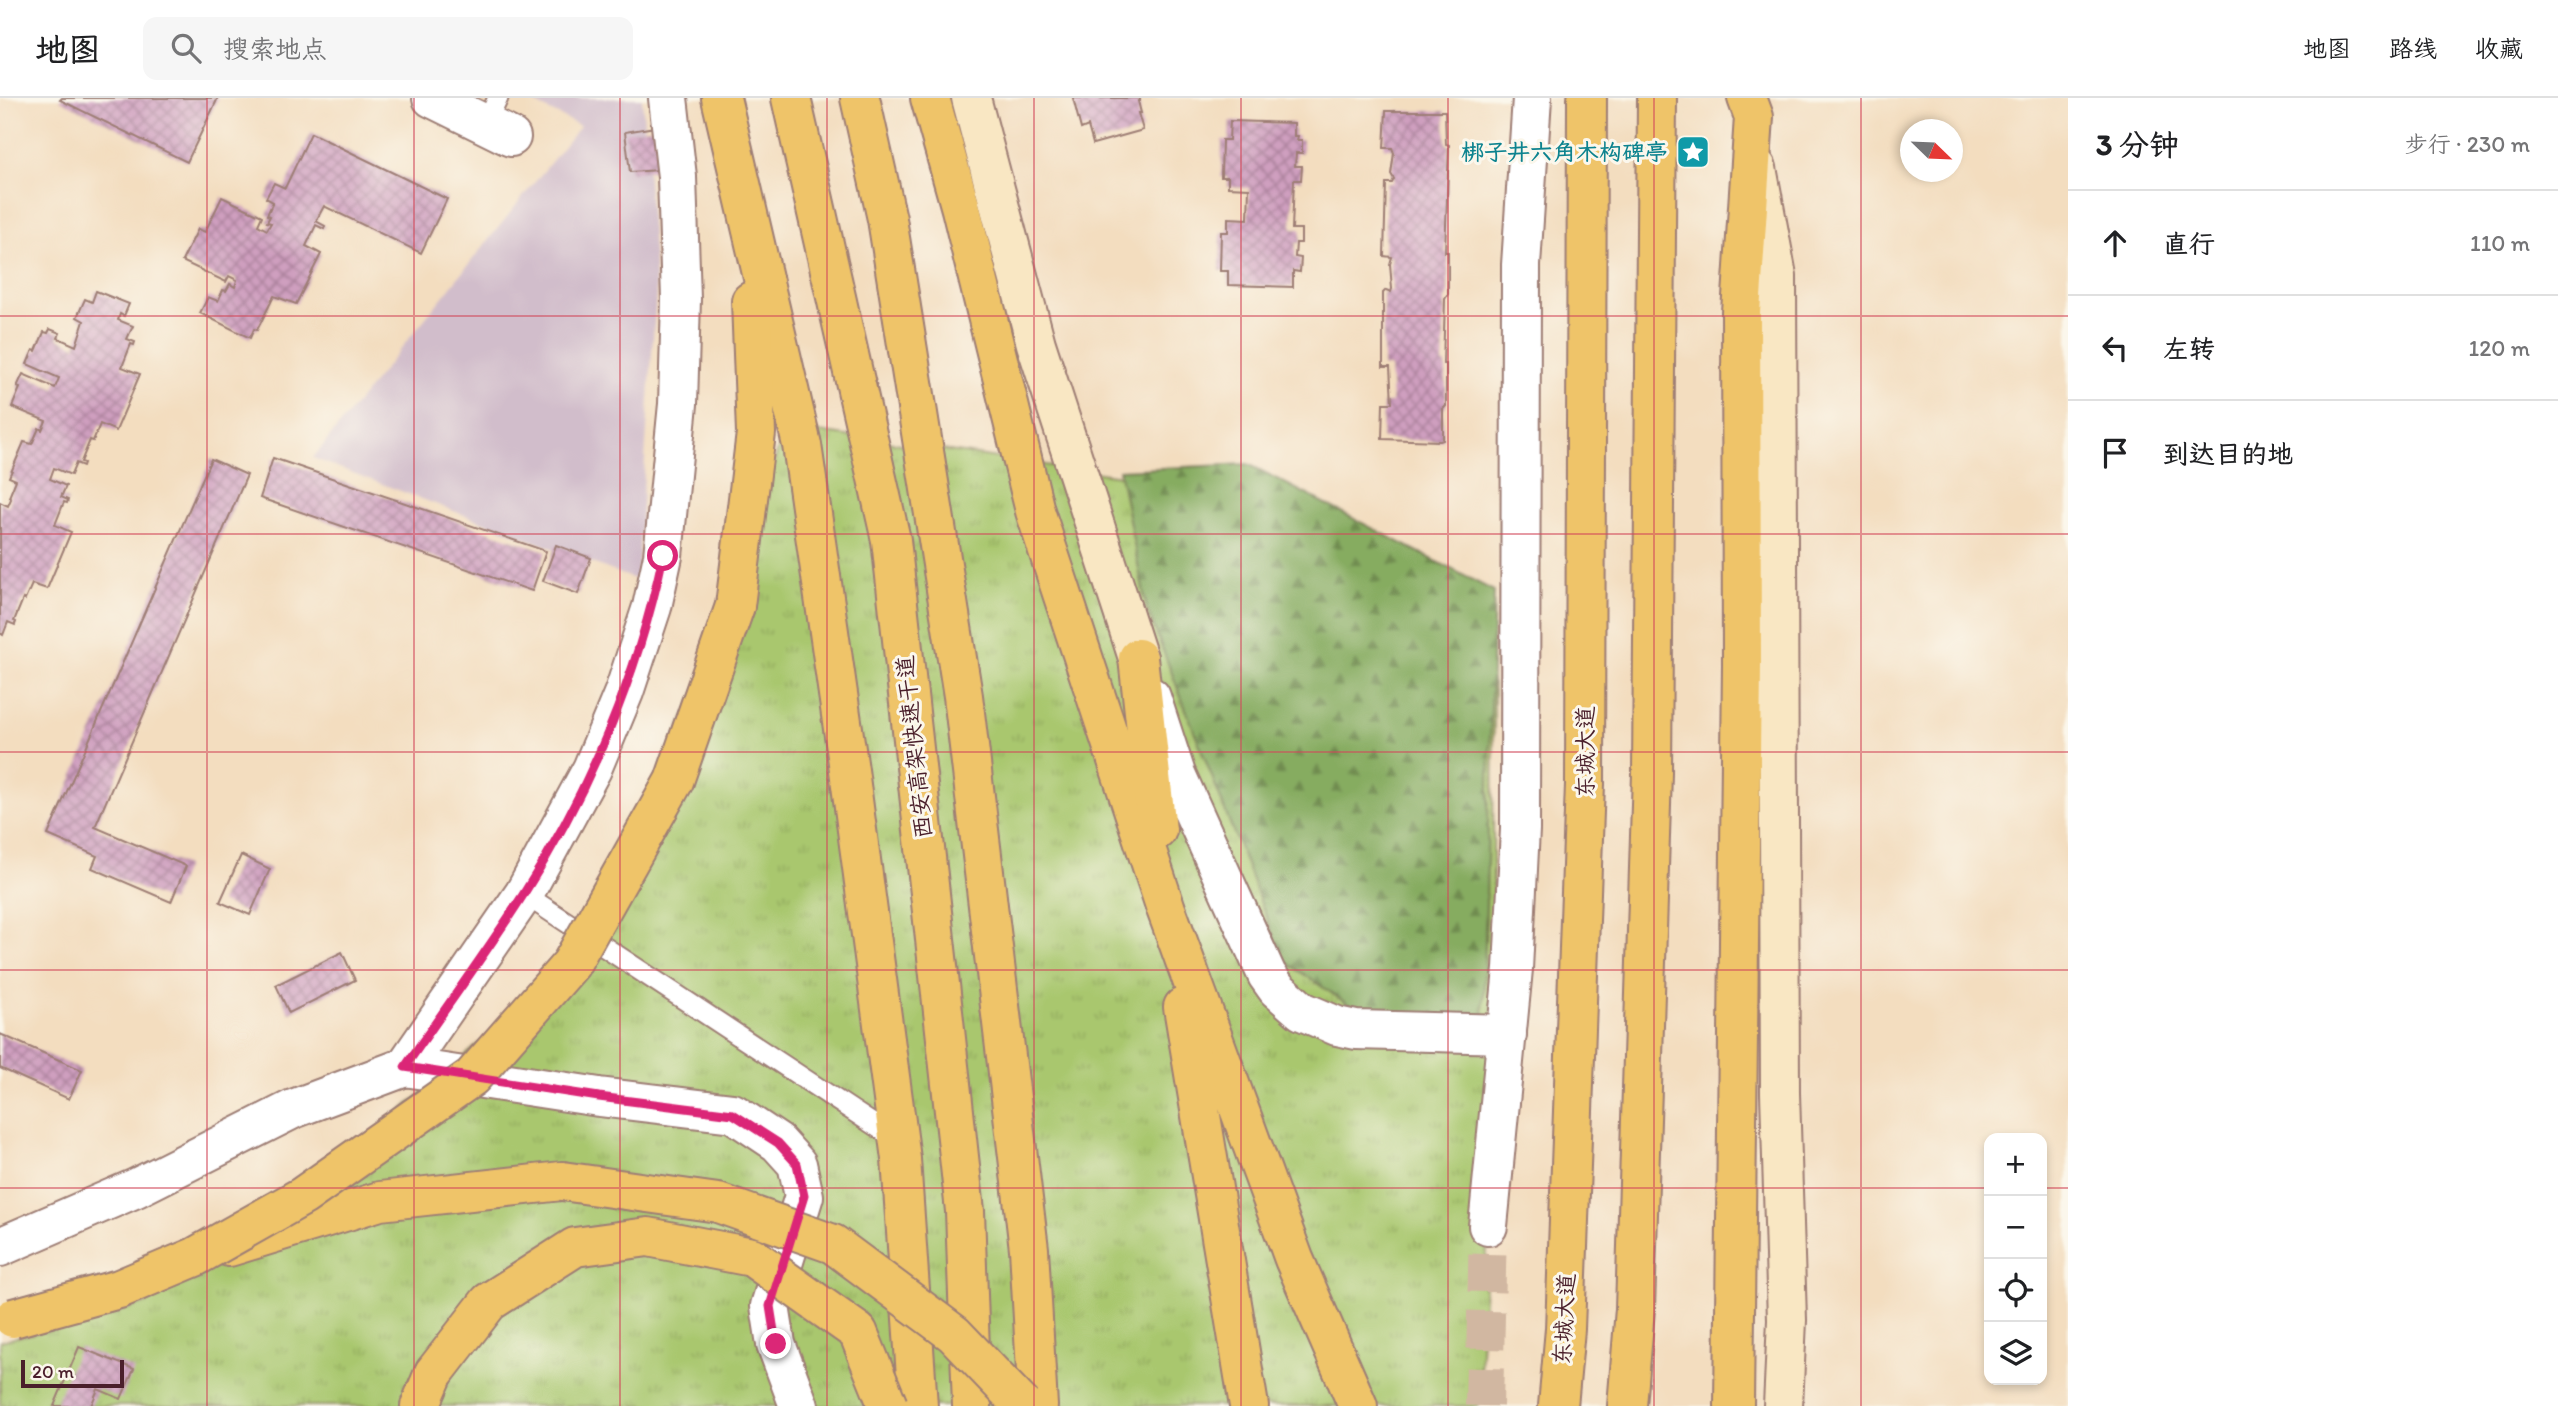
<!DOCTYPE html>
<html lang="zh">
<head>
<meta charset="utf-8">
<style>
	:root { --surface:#fff; --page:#f6f6f6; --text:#202124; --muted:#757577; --line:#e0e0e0 }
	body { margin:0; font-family:Itim,"LXGW WenKai TC",sans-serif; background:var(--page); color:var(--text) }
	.controls { position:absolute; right:21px; bottom:21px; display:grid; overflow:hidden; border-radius:14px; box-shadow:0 4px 10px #0003 }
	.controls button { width:63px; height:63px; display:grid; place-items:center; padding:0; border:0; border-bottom:2px solid var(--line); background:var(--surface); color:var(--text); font:35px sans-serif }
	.compass { position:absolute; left:1900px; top:21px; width:63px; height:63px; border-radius:50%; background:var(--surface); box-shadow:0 4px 10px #0003; rotate:113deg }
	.scale { position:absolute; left:21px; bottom:18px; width:103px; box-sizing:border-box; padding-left:7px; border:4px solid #4a1f2b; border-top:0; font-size:19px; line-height:24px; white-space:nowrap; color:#4a1f2b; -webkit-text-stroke:5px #fbf7ec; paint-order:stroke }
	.stop { position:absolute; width:21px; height:21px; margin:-16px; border:5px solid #db2777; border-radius:50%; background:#fff }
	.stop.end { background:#db2777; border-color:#fff; box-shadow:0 2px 7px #0008 }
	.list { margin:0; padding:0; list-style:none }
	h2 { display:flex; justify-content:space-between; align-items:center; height:91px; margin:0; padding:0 28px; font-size:30px }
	h2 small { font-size:23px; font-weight:400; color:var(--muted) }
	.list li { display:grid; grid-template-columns:46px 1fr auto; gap:21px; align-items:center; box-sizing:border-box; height:105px; padding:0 28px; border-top:2px solid var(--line) }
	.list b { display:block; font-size:26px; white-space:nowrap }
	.list em { font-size:23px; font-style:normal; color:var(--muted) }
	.icon { flex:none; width:38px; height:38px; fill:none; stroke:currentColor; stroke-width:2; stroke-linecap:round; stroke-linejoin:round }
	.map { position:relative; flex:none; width:2068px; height:1308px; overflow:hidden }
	header { display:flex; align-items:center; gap:42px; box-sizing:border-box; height:98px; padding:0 35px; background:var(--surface); border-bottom:2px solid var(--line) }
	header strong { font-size:33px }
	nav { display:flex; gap:38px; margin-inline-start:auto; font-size:24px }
	.search { width:490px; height:63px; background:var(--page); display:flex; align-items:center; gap:18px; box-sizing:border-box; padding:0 24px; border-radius:14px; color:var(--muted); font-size:26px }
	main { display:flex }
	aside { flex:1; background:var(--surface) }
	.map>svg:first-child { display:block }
</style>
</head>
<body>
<header>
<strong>地图</strong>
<div class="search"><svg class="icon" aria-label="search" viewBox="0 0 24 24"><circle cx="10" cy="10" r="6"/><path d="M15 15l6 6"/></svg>搜索地点</div>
<nav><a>地图</a><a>路线</a><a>收藏</a></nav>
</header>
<main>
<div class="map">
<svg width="2068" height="1308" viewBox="0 0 2068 1308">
	<defs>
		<pattern id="grass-tufts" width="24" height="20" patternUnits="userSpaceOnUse" patternTransform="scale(1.75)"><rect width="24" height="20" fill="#a9c76e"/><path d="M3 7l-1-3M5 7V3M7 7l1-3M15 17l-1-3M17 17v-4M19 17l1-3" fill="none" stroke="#93aa5f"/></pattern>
		<pattern id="forest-firs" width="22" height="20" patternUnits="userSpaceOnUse" patternTransform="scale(1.75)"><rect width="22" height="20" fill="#86ac61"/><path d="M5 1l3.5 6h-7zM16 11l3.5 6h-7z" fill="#708b50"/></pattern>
		<pattern id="building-cross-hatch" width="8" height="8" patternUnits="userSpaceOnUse" patternTransform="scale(1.75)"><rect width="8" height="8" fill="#cf9fbf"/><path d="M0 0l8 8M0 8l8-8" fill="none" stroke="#aa819b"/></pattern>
	</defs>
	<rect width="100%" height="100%" fill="#fbf7ec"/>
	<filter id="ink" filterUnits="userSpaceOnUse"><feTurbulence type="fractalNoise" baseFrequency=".0143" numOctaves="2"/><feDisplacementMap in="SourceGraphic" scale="14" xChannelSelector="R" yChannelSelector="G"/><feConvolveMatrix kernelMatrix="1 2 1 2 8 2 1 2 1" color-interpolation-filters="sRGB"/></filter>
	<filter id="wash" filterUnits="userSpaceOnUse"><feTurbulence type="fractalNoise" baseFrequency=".00686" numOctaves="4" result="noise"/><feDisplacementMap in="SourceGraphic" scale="28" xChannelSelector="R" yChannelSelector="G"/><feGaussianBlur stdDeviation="1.57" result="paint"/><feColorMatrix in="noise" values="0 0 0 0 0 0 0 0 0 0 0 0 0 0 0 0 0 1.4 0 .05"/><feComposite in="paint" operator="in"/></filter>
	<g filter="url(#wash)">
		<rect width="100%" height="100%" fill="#f3ddbf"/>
		<path fill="#d1bdcb" d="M 524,0 L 642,0 L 656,195 L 637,482 L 313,360 L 580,28 Z"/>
		<path fill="url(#grass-tufts)" stroke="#7a734c" stroke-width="2" d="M 784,329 L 1121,378 L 1478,525 L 1494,591 L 1491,1078 L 1478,1308 L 0,1308 L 0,1243 L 85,1224 L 147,1205 L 303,1098 L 571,866 L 735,508 Z"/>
		<path fill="url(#forest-firs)" stroke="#686646" stroke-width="2" d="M 1248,366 L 1494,493 L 1483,925 L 1371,922 L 1283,862 L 1147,511 L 1119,372 Z"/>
		<g id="blocks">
			<g fill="url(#building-cross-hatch)">
				<path d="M 62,0 L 218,0 L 187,64 L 60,2 Z"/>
				<path d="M 1073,0 L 1140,0 L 1140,3 L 1138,3 L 1141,15 L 1138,15 L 1143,32 L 1093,46 L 1088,28 L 1081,31 Z"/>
				<path d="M 1386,13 L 1445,13 L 1446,46 L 1449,47 L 1445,154 L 1448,154 L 1448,196 L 1445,201 L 1443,266 L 1446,266 L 1446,308 L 1443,311 L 1443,342 L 1440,343 L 1382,341 L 1383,305 L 1392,305 L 1390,269 L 1383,269 L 1383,195 L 1386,192 L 1391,194 L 1392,191 L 1390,166 L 1392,159 L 1384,158 L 1386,85 L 1392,85 L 1394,81 L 1391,76 L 1394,55 L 1392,50 L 1384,50 Z"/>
				<path d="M 1230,23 L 1294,25 L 1294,38 L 1298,38 L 1297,42 L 1302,42 L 1302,55 L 1296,55 L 1295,68 L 1302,68 L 1301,82 L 1294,82 L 1292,131 L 1301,131 L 1301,145 L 1296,145 L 1295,159 L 1301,160 L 1300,174 L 1293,173 L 1293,189 L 1228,187 L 1228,173 L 1220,173 L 1221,134 L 1228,134 L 1228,120 L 1248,121 L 1249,90 L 1228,89 L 1228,79 L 1221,79 L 1222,42 L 1229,42 Z"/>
				<path d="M 655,29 L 659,72 L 630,74 L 625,34 Z"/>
				<path d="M 311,35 L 447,101 L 421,155 L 324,108 L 316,123 L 325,128 L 324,131 L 316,127 L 306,148 L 321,156 L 296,206 L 274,198 L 257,232 L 254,231 L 250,240 L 200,215 L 208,199 L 218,203 L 223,192 L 226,193 L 230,186 L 235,189 L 237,182 L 229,178 L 226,184 L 182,163 L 198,131 L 205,134 L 222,99 L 262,118 L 258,127 L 267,132 L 271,125 L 267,124 L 270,118 L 267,117 L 273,104 L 266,100 L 274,85 L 285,90 Z"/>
				<path d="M 96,193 L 129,206 L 124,218 L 120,216 L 118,222 L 133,228 L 127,241 L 135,244 L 134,247 L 131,246 L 122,269 L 140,276 L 116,333 L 100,326 L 93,343 L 90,342 L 81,364 L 84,365 L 83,368 L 76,365 L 71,377 L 54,370 L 50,381 L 66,388 L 61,399 L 68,402 L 67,405 L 64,404 L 55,427 L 71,434 L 47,491 L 32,486 L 25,502 L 23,501 L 14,523 L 16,524 L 15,527 L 8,524 L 3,537 L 0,535 L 0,404 L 8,408 L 11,401 L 9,399 L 16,382 L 9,379 L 24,344 L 32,346 L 39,330 L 42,332 L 46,323 L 12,309 L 20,290 L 17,289 L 23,276 L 55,290 L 59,280 L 27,266 L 33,252 L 36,253 L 44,234 L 48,235 L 50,231 L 60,235 L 58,240 L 76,248 L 84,223 L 77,219 L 85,201 L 92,204 Z"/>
				<path d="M 273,360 L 546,453 L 532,493 L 260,400 Z"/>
				<path d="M 211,361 L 247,377 L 95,729 L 186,768 L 171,804 L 92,770 L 97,758 L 48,737 Z"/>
				<path d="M 556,447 L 591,460 L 578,496 L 543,483 Z"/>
				<path d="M 241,757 L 270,771 L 250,817 L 220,804 Z"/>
				<path d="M 342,854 L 355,882 L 289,915 L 276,887 Z"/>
				<path d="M 0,936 L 82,972 L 69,1001 L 0,970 Z"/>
				<path d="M 79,1249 L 134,1271 L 121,1301 L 98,1291 L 91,1308 L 54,1308 Z"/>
			</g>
		</g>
	</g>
	<g filter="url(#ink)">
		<use href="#blocks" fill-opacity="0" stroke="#9e7e75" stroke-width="2"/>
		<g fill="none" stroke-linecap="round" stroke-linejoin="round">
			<path stroke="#d1b7a1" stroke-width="38" stroke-dasharray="38 19" stroke-linecap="butt" d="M 1484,1308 L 1488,1128"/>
			<defs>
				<g id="service">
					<path d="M 486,26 L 498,0"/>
					<path d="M 524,796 L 897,1042"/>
				</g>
				<path id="minor" d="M 405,969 L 599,999 L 733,1015 L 778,1045 L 797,1066 L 804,1098 L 770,1208 L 776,1246 L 799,1308"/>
				<g id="tertiary">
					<path d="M 432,0 L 511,39"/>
					<path d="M 1151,599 L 1176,676 L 1267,877 L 1277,891 L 1302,913 L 1337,928 L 1356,932 L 1507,936"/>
					<path d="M 1488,1128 L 1513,871 L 1520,731 L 1521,167 L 1532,0"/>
					<path d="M 0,1149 L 136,1090 L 293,1011 L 405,969 L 524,796 L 592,671 L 624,594 L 652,509 L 663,458 L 678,306 L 681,201 L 677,79 L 668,0"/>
				</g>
				<g id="secondary">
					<path d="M 971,0 L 1036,246 L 1138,560"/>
					<path d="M 1757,70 L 1777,178 L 1780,995 L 1787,1222 L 1783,1308"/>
				</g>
				<g id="primary">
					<path d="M 1558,1308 L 1565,1231 L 1585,686 L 1587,0"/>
					<path d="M 1627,1308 L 1635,1211 L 1652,675 L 1657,0"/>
					<path d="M 1734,1308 L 1742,566 L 1741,214 L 1754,19 L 1747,0"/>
				</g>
				<g id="trunk">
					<path d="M 721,0 L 802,347 L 849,672 L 901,1061 L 918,1308"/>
					<path d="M 791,0 L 891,442 L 965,1113 L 972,1308"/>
					<path d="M 860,0 L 887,121 L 963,598 L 1029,1151 L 1038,1308"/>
					<path d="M 930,0 L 961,111 L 1035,413 L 1166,811 L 1294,1161 L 1358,1308"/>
					<path d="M 735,508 L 756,335 L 751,203"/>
					<path d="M 1138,560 L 1157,732"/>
					<path d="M 1183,909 L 1249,1308"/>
					<path d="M 229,1149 L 380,1103 L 562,1083"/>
					<path d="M 420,1308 L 434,1275"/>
				</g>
			</defs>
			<use href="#service" stroke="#9e7e75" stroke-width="23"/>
			<use href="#minor" stroke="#9e7e75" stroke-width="42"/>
			<use href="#tertiary" stroke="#9e7e75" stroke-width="42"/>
			<use href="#secondary" stroke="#9e7e75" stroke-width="42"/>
			<use href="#primary" stroke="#9e7e75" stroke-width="42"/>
			<use href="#trunk" stroke="#9e7e75" stroke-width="42"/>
			<use href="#service" stroke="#fff" stroke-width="19"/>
			<use href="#minor" stroke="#fff" stroke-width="38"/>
			<use href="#tertiary" stroke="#fff" stroke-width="38"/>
			<use href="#secondary" stroke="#f9e7c3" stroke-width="38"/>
			<use href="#primary" stroke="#efc469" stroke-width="38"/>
			<use href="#trunk" stroke="#efc469" stroke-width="38"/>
			<defs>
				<g id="trunk-bridge">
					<path d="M 562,1083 L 718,1105 L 833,1146 L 954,1236 L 1023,1308"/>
					<path d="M 13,1220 L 119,1191 L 195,1159 L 303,1098 L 472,979 L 571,866 L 674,683 L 735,508"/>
					<path d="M 434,1275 L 489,1204 L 575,1149 L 648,1139 L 752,1159 L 858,1234 L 888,1308"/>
				</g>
			</defs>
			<use href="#trunk-bridge" stroke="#9e7e75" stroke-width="42" stroke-linecap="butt"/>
			<use href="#trunk-bridge" stroke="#efc469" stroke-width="38"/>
		</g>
	</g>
	<g fill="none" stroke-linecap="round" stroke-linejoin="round" filter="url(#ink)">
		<path stroke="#db2777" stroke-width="9" d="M 663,458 C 638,577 589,694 523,797 C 486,855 444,912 405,969 L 599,999 L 733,1016 L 778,1045 L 797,1066 L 804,1098 L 770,1208 L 776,1246"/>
	</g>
	<path fill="none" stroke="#d1495b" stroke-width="2" stroke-opacity="0.55" d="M 207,0 L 207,1308M 414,0 L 414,1308M 620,0 L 620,1308M 827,0 L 827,1308M 1034,0 L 1034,1308M 1241,0 L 1241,1308M 1448,0 L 1448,1308M 1654,0 L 1654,1308M 1861,0 L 1861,1308M 0,218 L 2068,218M 0,436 L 2068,436M 0,654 L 2068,654M 0,872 L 2068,872M 0,1090 L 1989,1090M 2042,1090 L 2068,1090"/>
	<defs>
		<symbol id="sight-square" viewBox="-11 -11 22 22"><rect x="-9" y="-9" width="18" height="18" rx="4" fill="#0f9aa8" stroke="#fbf7ec"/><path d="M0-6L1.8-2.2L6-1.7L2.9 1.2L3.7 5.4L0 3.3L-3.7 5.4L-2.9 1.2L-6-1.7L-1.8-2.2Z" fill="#fff"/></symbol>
	</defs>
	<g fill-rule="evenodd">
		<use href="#sight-square" x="1674" y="35" width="38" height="38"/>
	</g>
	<g text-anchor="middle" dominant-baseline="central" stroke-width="6" stroke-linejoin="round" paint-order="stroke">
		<g font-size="23" font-weight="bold" fill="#0d838f" stroke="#fbf7ec" text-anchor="end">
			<text x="1668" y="54">梆子井六角木构碑亭</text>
		</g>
		<g font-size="23" fill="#4a1f2b" stroke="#fbf7ec">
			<text transform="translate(914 649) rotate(-96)">西安高架快速干道</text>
			<text transform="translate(1585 654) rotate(-90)">东城大道</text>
			<text transform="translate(1564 1221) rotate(-87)">东城大道</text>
		</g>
	</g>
</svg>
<div class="controls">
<button>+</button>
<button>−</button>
<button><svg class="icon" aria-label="locate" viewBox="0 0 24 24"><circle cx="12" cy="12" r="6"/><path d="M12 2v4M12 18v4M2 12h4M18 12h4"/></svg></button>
<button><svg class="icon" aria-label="layers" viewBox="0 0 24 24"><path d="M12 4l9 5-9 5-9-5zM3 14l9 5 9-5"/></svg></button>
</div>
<svg class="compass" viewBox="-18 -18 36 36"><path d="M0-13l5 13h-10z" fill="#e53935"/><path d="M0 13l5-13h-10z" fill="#757577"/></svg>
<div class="scale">20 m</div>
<div class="stop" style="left:663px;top:458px"></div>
<div class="stop end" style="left:776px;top:1246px"></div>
</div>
<aside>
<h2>3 分钟<small>步行 · 230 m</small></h2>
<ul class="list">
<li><svg class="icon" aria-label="ahead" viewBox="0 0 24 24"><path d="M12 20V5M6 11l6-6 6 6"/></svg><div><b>直行</b></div><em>110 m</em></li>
<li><svg class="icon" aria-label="left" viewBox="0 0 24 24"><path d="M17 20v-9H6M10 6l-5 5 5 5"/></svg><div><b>左转</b></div><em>120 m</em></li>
<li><svg class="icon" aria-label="arrive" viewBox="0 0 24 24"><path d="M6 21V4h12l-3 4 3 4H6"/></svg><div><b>到达目的地</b></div></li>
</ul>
</aside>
</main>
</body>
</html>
